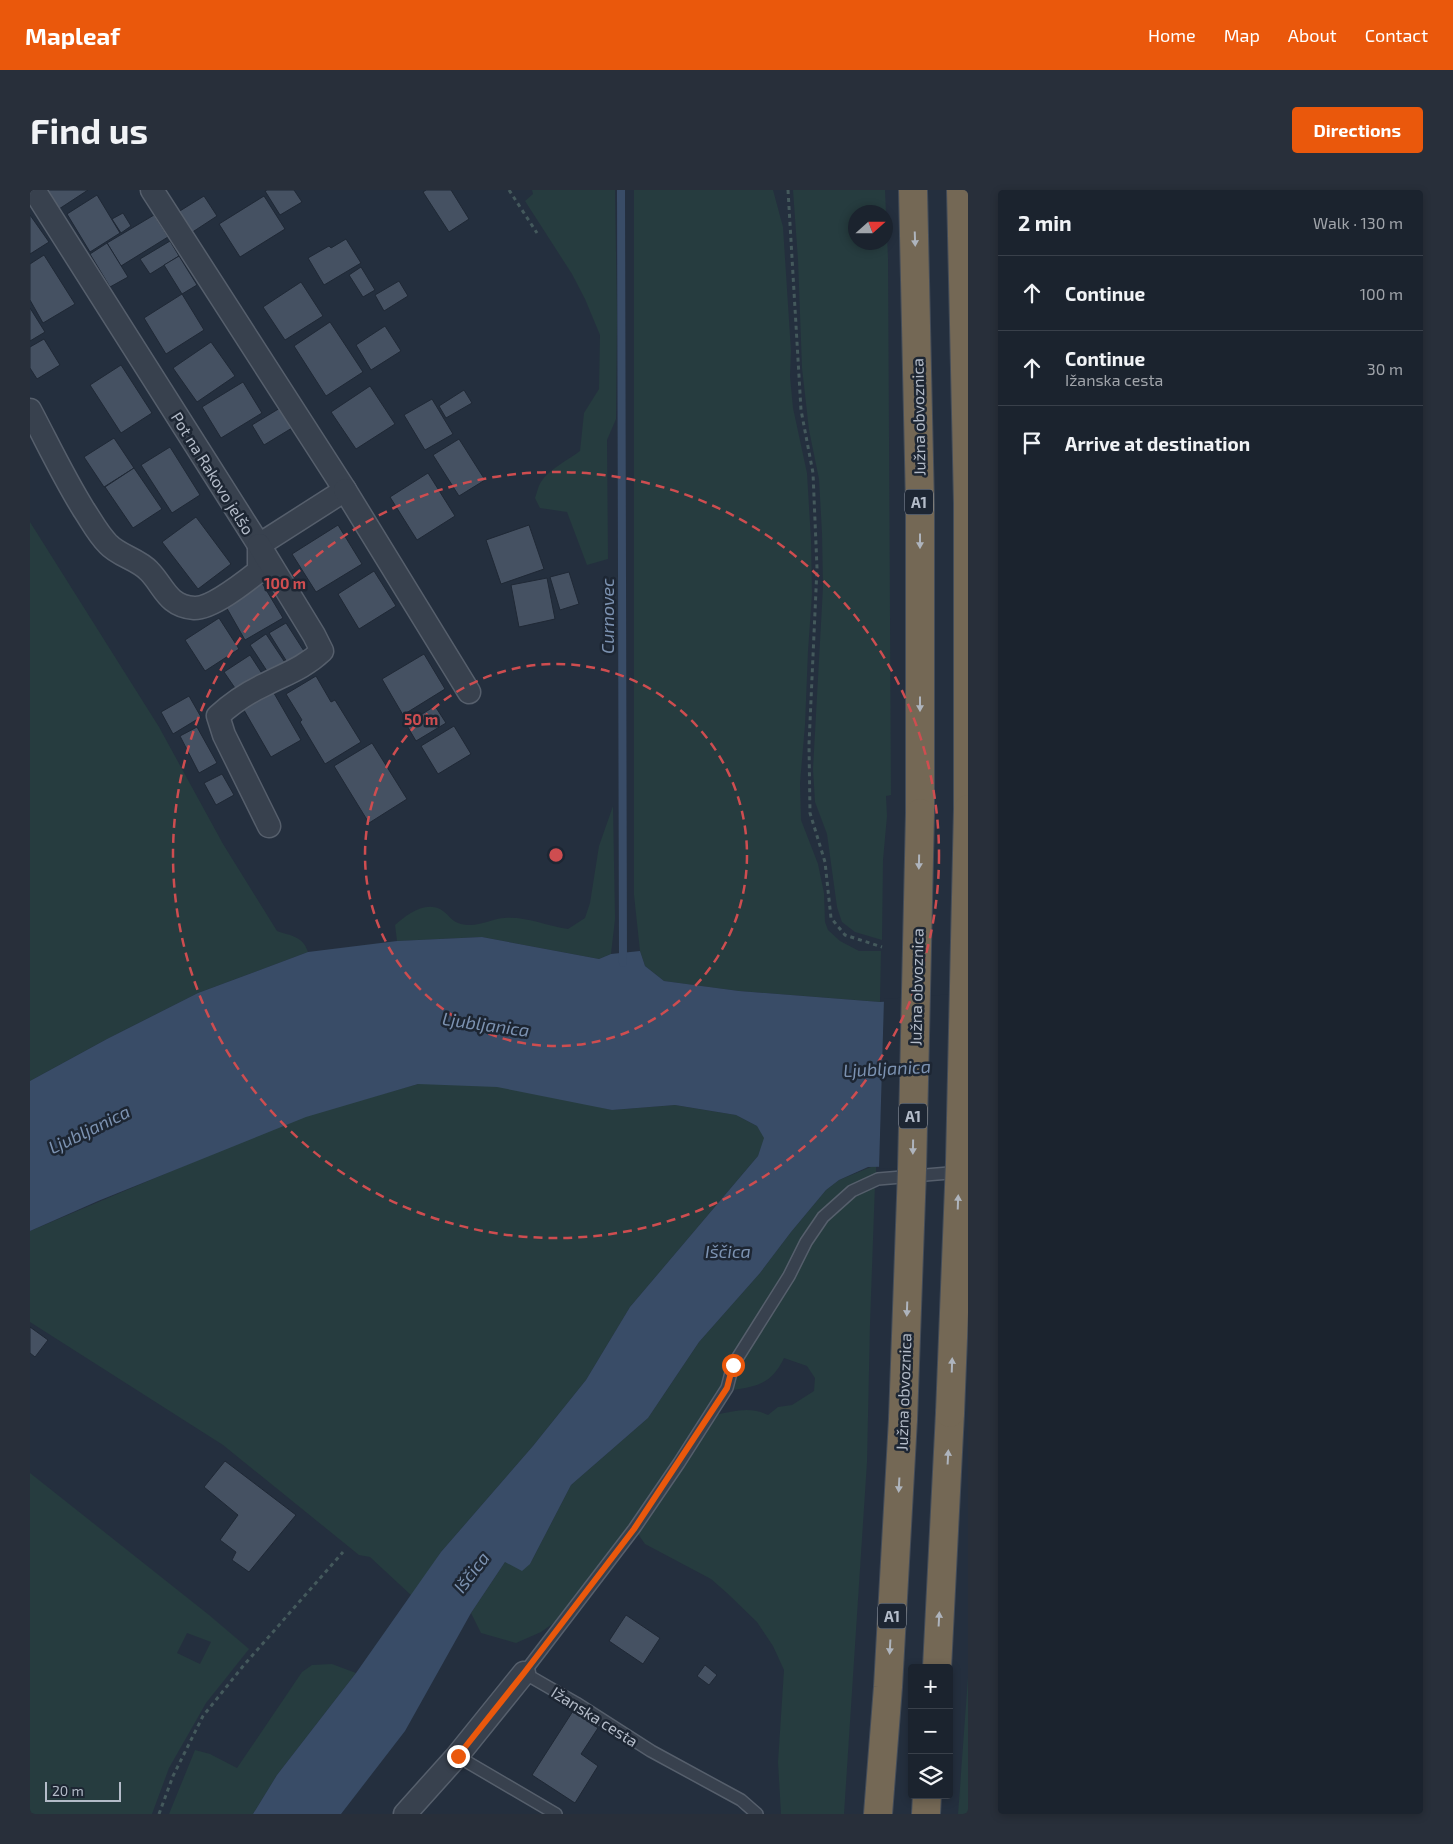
<!DOCTYPE html>
<html lang="en">
<head>
<meta charset="utf-8">
<style>
	:root { --surface:#1b232e; --page:#282f3a; --text:#f1f3f6; --muted:#a0a4aa; --line:#39404a; --accent:#ea580c }
	body { margin:0; font-family:"Exo 2",sans-serif; background:var(--page); color:var(--text) }
	.controls { position:absolute; right:15px; bottom:15px; display:grid; overflow:hidden; border-radius:5px; box-shadow:0 2px 8px #0003 }
	.controls button { width:45px; height:45px; display:grid; place-items:center; padding:0; border:0; border-bottom:1px solid var(--line); background:var(--surface); color:var(--text); font:25px sans-serif }
	.compass { position:absolute; left:818px; top:15px; width:45px; height:45px; border-radius:50%; background:var(--surface); box-shadow:0 2px 8px #0003; rotate:69deg }
	.scale { position:absolute; left:15px; bottom:12px; width:76px; box-sizing:border-box; padding-left:5px; border:2px solid #b4bcc9; border-top:0; font-size:14px; line-height:18px; white-space:nowrap; color:#b4bcc9; -webkit-text-stroke:4px #1d2633; paint-order:stroke }
	.stop { position:absolute; width:15px; height:15px; margin:-11px; border:4px solid #ea580c; border-radius:50%; background:#fff }
	.stop.end { background:#ea580c; border-color:#fff; box-shadow:0 1px 5px #0008 }
	.list { margin:0; padding:0; list-style:none }
	h2 { display:flex; justify-content:space-between; align-items:center; height:65px; margin:0; padding:0 20px; font-size:21px }
	h2 small { font-size:16px; font-weight:400; color:var(--muted) }
	.list li { display:grid; grid-template-columns:32px 1fr auto; gap:15px; align-items:center; box-sizing:border-box; height:75px; padding:0 20px; border-top:1px solid var(--line) }
	.list b { display:block; font-size:19px; white-space:nowrap }
	.list p { margin:0; font-size:16px; white-space:nowrap; color:var(--muted) }
	.list em { font-size:16px; font-style:normal; color:var(--muted) }
	.icon { flex:none; width:28px; height:28px; fill:none; stroke:currentColor; stroke-width:2; stroke-linecap:round; stroke-linejoin:round }
	.map { position:relative; flex:none; width:938px; height:1624px; overflow:hidden; border-radius:5px }
	header { display:flex; align-items:center; gap:30px; box-sizing:border-box; height:70px; padding:0 25px; background:var(--accent); color:#fff }
	header strong { font-size:24px }
	nav { display:flex; gap:28px; margin-inline-start:auto; font-size:18px }
	.intro { display:flex; align-items:center; justify-content:space-between; box-sizing:border-box; height:120px; padding:0 30px }
	h1 { margin:0; font-size:35px }
	.button { padding:12px 22px; border-radius:5px; background:var(--accent); color:#fff; font-size:18px; font-weight:700 }
	main { display:flex; gap:30px; padding:0 30px }
	aside { flex:1; background:var(--surface); border-radius:5px; box-shadow:0 2px 8px #0003 }
	.map>svg:first-child { display:block }
</style>
</head>
<body>
<header>
<strong>Mapleaf</strong>
<nav><a>Home</a><a>Map</a><a>About</a><a>Contact</a></nav>
</header>
<div class="intro"><h1>Find us</h1><a class="button">Directions</a></div>
<main>
<div class="map">
<svg width="938" height="1624" viewBox="0 0 938 1624">
	<rect width="100%" height="100%" fill="#242f3e"/>
	<g fill="#263c3f" fill-rule="evenodd">
		<path d="M 502,0 L 585,0 L 587,127 L 586,229 L 577,250 L 578,369 L 557,375 L 537,322 L 510,318 L 505,308 C 507,303 508,296 511,292 C 518,280 538,270 550,261 L 554,223 L 569,199 L 570,145 L 555,109 L 542,84 L 495,11 L 503,4 Z"/>
		<path d="M 604,0 L 743,0 L 753,37 L 761,161 L 760,186 L 763,218 L 777,283 L 781,350 L 782,404 L 778,461 L 775,535 L 770,593 L 771,630 L 788,674 L 794,703 L 795,732 L 798,740 L 810,751 L 829,761 L 851,761 L 850,812 L 709,801 L 634,791 L 615,776 L 610,761 L 604,705 Z"/>
		<path d="M 763,0 L 855,0 L 858,68 L 861,605 L 856,606 L 857,626 L 853,670 L 852,750 L 825,742 L 812,732 L 807,717 L 797,644 L 785,612 L 783,579 L 793,397 L 792,343 L 789,289 L 779,240 L 772,178 L 768,70 ZM 826,22 L 856,22 L 856,52 L 826,52 Z"/>
		<path d="M 0,332 L 129,537 L 193,654 L 247,741 C 261,746 273,746 278,762 L 168,803 L 77,849 L 0,891 Z"/>
		<path d="M 583,616 L 585,729 L 581,764 L 569,769 L 452,747 L 367,751 L 365,735 C 376,725 394,711 410,719 C 421,725 421,735 440,735 C 452,735 462,729 474,728 C 496,726 516,736 538,739 L 555,728 L 560,713 L 569,656 Z"/>
		<path d="M 388,894 L 444,894 L 495,899 L 582,920 L 645,915 L 706,925 L 727,936 L 735,948 L 728,966 L 600,1117 L 556,1190 L 503,1256 L 411,1362 L 382,1406 L 340,1367 L 329,1365 L 193,1255 L 0,1132 L 0,1041 L 267,928 Z"/>
		<path d="M 846,975 L 846,986 L 825,994 L 760,1074 L 683,1213 L 622,1305 L 532,1427 L 511,1442 L 486,1453 L 451,1443 L 441,1423 L 475,1372 L 500,1374 L 541,1295 L 618,1228 L 669,1152 L 730,1083 L 761,1042 L 796,1000 L 809,990 Z"/>
		<path d="M 845,994 L 840,1134 L 837,1272 L 814,1624 L 751,1624 L 748,1572 L 754,1480 L 743,1456 L 727,1432 L 697,1403 L 681,1389 L 615,1354 L 608,1344 C 631,1303 661,1266 685,1225 C 703,1221 721,1216 738,1225 L 748,1217 L 762,1215 L 784,1201 L 785,1188 L 777,1176 L 754,1168 C 742,1193 729,1196 703,1200 L 707,1178 L 776,1058 L 805,1019 L 826,1003 Z"/>
		<path d="M 0,1283 L 179,1425 L 219,1459 L 176,1513 L 139,1578 L 122,1624 L 0,1624 ZM 157,1443 L 181,1452 L 170,1474 L 147,1463 Z"/>
		<path d="M 302,1474 L 326,1483 L 247,1585 L 223,1624 L 139,1624 L 165,1560 L 180,1564 L 207,1578 L 272,1482 L 282,1475 Z"/>
		<path d="M 938,1487 L 938,1624 L 928,1624 L 929,1611 Z"/>
	</g>
	<path fill="#394c67" d="M 452,747 L 569,769 L 581,764 L 610,761 L 615,776 L 634,791 L 709,801 L 850,812 L 938,806 L 938,975 L 838,977 L 809,990 L 796,1000 L 761,1042 L 730,1083 L 669,1152 L 618,1228 L 541,1295 L 500,1374 L 492,1381 L 475,1372 L 441,1423 L 375,1541 L 311,1624 L 223,1624 L 247,1585 L 326,1483 L 411,1362 L 503,1256 L 556,1190 L 600,1117 L 728,966 L 734,948 L 727,936 L 706,925 L 645,915 L 582,920 L 467,897 L 388,894 L 276,927 L 68,1011 L 0,1041 L 0,891 L 77,849 L 168,803 L 278,762 L 367,751 Z"/>
	<path fill="#242f3e" d="M 938,803 L 938,977 L 849,979 L 854,809 Z"/>
	<g fill="none" stroke-linecap="round" stroke-linejoin="round">
		<path stroke="#394c67" stroke-width="8" d="M 591,0 L 593,773"/>
	</g>
	<g fill="#455162" stroke="#1f2835">
		<path d="M 17,0 L 58,0 L 29,19 Z"/>
		<path d="M 237,0 L 264,0 L 272,12 L 250,25 L 235,1 Z"/>
		<path d="M 396,0 L 421,0 L 439,29 L 419,42 L 393,2 Z"/>
		<path d="M 67,5 L 90,43 L 60,62 L 37,24 Z"/>
		<path d="M 174,6 L 187,26 L 158,45 L 145,24 Z"/>
		<path d="M 234,6 L 255,39 L 210,67 L 189,34 Z"/>
		<path d="M 93,23 L 101,36 L 91,43 L 82,29 Z"/>
		<path d="M 0,25 L 19,52 L 0,64 Z"/>
		<path d="M 124,25 L 138,47 L 91,76 L 77,53 Z"/>
		<path d="M 316,49 L 331,73 L 294,95 L 278,68 L 299,56 L 301,58 Z"/>
		<path d="M 140,51 L 149,66 L 120,84 L 110,69 Z"/>
		<path d="M 77,53 L 98,87 L 80,97 L 60,64 Z"/>
		<path d="M 14,65 L 45,114 L 13,133 L 0,110 L 0,74 Z"/>
		<path d="M 149,66 L 167,95 L 152,104 L 134,75 Z"/>
		<path d="M 331,77 L 345,100 L 333,107 L 319,85 Z"/>
		<path d="M 369,91 L 378,106 L 354,121 L 345,105 Z"/>
		<path d="M 271,92 L 293,126 L 255,150 L 233,117 Z"/>
		<path d="M 152,104 L 174,140 L 136,164 L 114,128 Z"/>
		<path d="M 0,118 L 15,142 L 0,151 Z"/>
		<path d="M 300,132 L 333,182 L 296,206 L 264,156 Z"/>
		<path d="M 355,136 L 371,161 L 341,180 L 326,155 Z"/>
		<path d="M 14,149 L 30,175 L 7,189 L 0,178 L 0,157 Z"/>
		<path d="M 181,152 L 205,186 L 167,212 L 143,178 Z"/>
		<path d="M 91,175 L 122,223 L 91,243 L 60,195 Z"/>
		<path d="M 213,192 L 232,223 L 191,248 L 172,217 Z"/>
		<path d="M 340,196 L 365,234 L 326,259 L 301,222 Z"/>
		<path d="M 434,200 L 442,213 L 416,228 L 409,216 Z"/>
		<path d="M 402,209 L 423,244 L 395,260 L 374,225 Z"/>
		<path d="M 250,218 L 262,238 L 234,255 L 222,235 Z"/>
		<path d="M 84,248 L 104,278 L 74,297 L 54,267 Z"/>
		<path d="M 429,249 L 455,290 L 429,306 L 403,265 Z"/>
		<path d="M 140,257 L 170,305 L 142,323 L 111,275 Z"/>
		<path d="M 104,278 L 132,319 L 103,338 L 75,297 Z"/>
		<path d="M 398,283 L 425,326 L 387,350 L 360,307 Z"/>
		<path d="M 166,327 L 201,374 L 168,399 L 132,352 Z"/>
		<path d="M 308,335 L 332,374 L 286,402 L 262,364 Z"/>
		<path d="M 499,335 L 514,379 L 471,394 L 456,350 Z"/>
		<path d="M 344,381 L 366,416 L 329,439 L 308,404 Z"/>
		<path d="M 539,382 L 549,414 L 530,420 L 520,387 Z"/>
		<path d="M 517,388 L 525,429 L 489,437 L 481,395 Z"/>
		<path d="M 232,393 L 253,428 L 215,450 L 195,415 Z"/>
		<path d="M 189,428 L 209,459 L 175,481 L 155,450 Z"/>
		<path d="M 256,433 L 274,461 L 257,472 L 239,443 Z"/>
		<path d="M 236,444 L 256,474 L 239,484 L 220,455 Z"/>
		<path d="M 394,464 L 415,499 L 373,525 L 352,489 Z"/>
		<path d="M 220,465 L 233,485 L 207,501 L 194,482 Z"/>
		<path d="M 286,486 L 301,512 L 305,510 L 331,552 L 295,574 L 270,532 L 272,530 L 256,504 Z"/>
		<path d="M 241,498 L 271,550 L 241,567 L 211,515 Z"/>
		<path d="M 159,506 L 171,527 L 143,544 L 131,522 Z"/>
		<path d="M 405,516 L 416,533 L 386,551 L 376,534 Z"/>
		<path d="M 424,536 L 441,564 L 408,584 L 391,556 Z"/>
		<path d="M 167,537 L 187,573 L 169,583 L 150,546 Z"/>
		<path d="M 342,553 L 377,609 L 339,633 L 304,576 Z"/>
		<path d="M 192,584 L 204,605 L 186,615 L 174,593 Z"/>
		<path d="M 0,1137 L 18,1150 L 5,1167 L 0,1163 Z"/>
		<path d="M 195,1271 L 266,1325 L 219,1382 L 202,1370 L 206,1362 L 190,1350 L 208,1325 L 174,1297 Z"/>
		<path d="M 596,1425 L 630,1448 L 613,1474 L 579,1451 Z"/>
		<path d="M 675,1475 L 687,1485 L 679,1495 L 667,1486 Z"/>
		<path d="M 543,1521 L 568,1538 L 551,1564 L 568,1576 L 545,1613 L 502,1585 Z"/>
	</g>
	<g fill="none" stroke-linecap="round" stroke-linejoin="round">
		<defs>
			<g id="service">
				<path d="M 427,1566 L 526,1624"/>
				<path d="M 727,1624 L 711,1610 L 621,1561 L 546,1513 L 494,1483 L 604,1339 L 649,1273 L 697,1198 L 703,1175 L 759,1086 L 776,1052 L 793,1027 L 822,1001 L 848,989 L 931,982"/>
			</g>
			<g id="minor">
				<path d="M 4,0 L 229,355 L 315,300 L 122,0"/>
				<path d="M 0,220 C 18,254 34,288 54,320 C 62,332 68,344 78,354 C 89,366 108,369 119,381 C 134,396 137,416 164,418 C 181,419 215,392 229,381 L 229,355"/>
				<path d="M 315,300 L 439,502"/>
				<path d="M 229,355 L 284,445 L 292,461 C 274,478 255,484 234,495 C 217,503 202,513 188,526 L 194,545 L 239,636"/>
				<path d="M 375,1624 L 427,1566 L 494,1483"/>
			</g>
			<g id="motorway">
				<path d="M 883,0 L 890,315 L 890,623"/>
				<path d="M 931,0 L 938,314 L 938,619"/>
				<path d="M 907,1478 L 920,1223"/>
				<path d="M 848,1624 L 858,1497 L 873,1229"/>
				<path d="M 896,1624 L 897,1605"/>
			</g>
		</defs>
		<use href="#service" stroke="#565f6c" stroke-width="14"/>
		<use href="#minor" stroke="#565f6c" stroke-width="25"/>
		<use href="#motorway" stroke="#434c59" stroke-width="30"/>
		<g stroke="#44595c" stroke-width="3" stroke-dasharray="4 4" stroke-linecap="butt">
			<path d="M 479,0 L 507,43"/>
			<path d="M 758,0 L 771,220 L 783,283 L 787,378 L 779,554 L 780,623 L 795,672 L 801,728 L 815,745 L 852,757"/>
			<path d="M 129,1624 L 143,1586 L 173,1526 L 214,1475 L 313,1362"/>
		</g>
		<use href="#service" stroke="#38414e" stroke-width="11"/>
		<use href="#minor" stroke="#38414e" stroke-width="22"/>
		<use href="#motorway" stroke="#746855" stroke-width="28"/>
		<defs>
			<g id="motorway-bridge">
				<path d="M 920,1223 L 930,972 L 938,619"/>
				<path d="M 873,1229 L 882,980 L 890,623"/>
			</g>
		</defs>
		<use href="#motorway-bridge" stroke="#434c59" stroke-width="30" stroke-linecap="butt"/>
		<use href="#motorway-bridge" stroke="#746855" stroke-width="28"/>
	</g>
	<defs><path id="oneway-solid" d="M-6-.8H1V-3.2L6.5 0L1 3.2V.8H-6Z" transform="scale(1.25)"/></defs>
	<g fill="#aeb4bd">
		<use href="#oneway-solid" transform="translate(885 49) rotate(88)"/>
		<use href="#oneway-solid" transform="translate(890 351) rotate(90)"/>
		<use href="#oneway-solid" transform="translate(890 514) rotate(90)"/>
		<use href="#oneway-solid" transform="translate(889 672) rotate(91)"/>
		<use href="#oneway-solid" transform="translate(883 957) rotate(91)"/>
		<use href="#oneway-solid" transform="translate(928 1012) rotate(-88)"/>
		<use href="#oneway-solid" transform="translate(877 1119) rotate(92)"/>
		<use href="#oneway-solid" transform="translate(922 1175) rotate(-88)"/>
		<use href="#oneway-solid" transform="translate(918 1267) rotate(-87)"/>
		<use href="#oneway-solid" transform="translate(869 1295) rotate(93)"/>
		<use href="#oneway-solid" transform="translate(909 1429) rotate(-87)"/>
		<use href="#oneway-solid" transform="translate(860 1457) rotate(93)"/>
	</g>
	<g fill="none" stroke-linecap="round" stroke-linejoin="round">
		<path stroke="#ea580c" stroke-width="6" d="M 428,1566 L 494,1483 L 604,1339 L 697,1198 L 703,1175"/>
	</g>
	<g fill="none" stroke="#ce4d50" stroke-width="2.5" stroke-dasharray="9 6">
		<circle cx="526" cy="665" r="191"/>
		<circle cx="526" cy="665" r="383"/>
	</g>
	<g text-anchor="middle" dominant-baseline="central" stroke-width="5" stroke-linejoin="round" paint-order="stroke">
		<g fill="#1d2633" stroke="#878f9c" stroke-width="1">
			<rect x="875" y="299.5" width="28" height="25" rx="4"/>
			<rect x="869" y="913.5" width="28" height="25" rx="4"/>
			<rect x="848" y="1413.5" width="28" height="25" rx="4"/>
		</g>
		<g font-size="15" font-weight="bold" fill="#b4bcc9">
			<text x="889" y="312">A1</text>
			<text x="883" y="926">A1</text>
			<text x="862" y="1426">A1</text>
		</g>
		<g font-size="16" fill="#b4bcc9" stroke="#1d2633">
			<text transform="translate(888 227) rotate(-91)">Južna obvoznica</text>
			<text transform="translate(183 283) rotate(58)">Pot na Rakovo jelšo</text>
			<text transform="translate(886 797) rotate(-89)">Južna obvoznica</text>
			<text transform="translate(873 1202) rotate(-88)">Južna obvoznica</text>
			<text transform="translate(565 1526) rotate(32)">Ižanska cesta</text>
		</g>
		<g font-size="18" font-style="italic" fill="#7c92b1" stroke="#1d2633">
			<text transform="translate(577 426) rotate(-90)">Curnovec</text>
			<text transform="translate(456 834) rotate(8)">Ljubljanica</text>
			<text transform="translate(857 878) rotate(-3)">Ljubljanica</text>
			<text transform="translate(59 939) rotate(-26)">Ljubljanica</text>
			<text x="698" y="1061">Iščica</text>
			<text transform="translate(441 1382) rotate(-53)">Iščica</text>
		</g>
	</g>
	<circle cx="526" cy="665" r="8" fill="#ce4d50" stroke="#1d2633" stroke-width="2.5"/>
	<g font-size="15" text-anchor="middle" font-weight="bold" fill="#ce4d50" stroke="#1d2633" stroke-width="5" stroke-linejoin="round" paint-order="stroke">
		<text x="255" y="399">100 m</text>
		<text x="391" y="535">50 m</text>
	</g>
</svg>
<div class="controls">
<button>+</button>
<button>−</button>
<button><svg class="icon" aria-label="layers" viewBox="0 0 24 24"><path d="M12 4l9 5-9 5-9-5zM3 14l9 5 9-5"/></svg></button>
</div>
<svg class="compass" viewBox="-18 -18 36 36"><path d="M0-13l5 13h-10z" fill="#e53935"/><path d="M0 13l5-13h-10z" fill="#a0a4aa"/></svg>
<div class="scale">20 m</div>
<div class="stop" style="left:703px;top:1175px"></div>
<div class="stop end" style="left:428px;top:1566px"></div>
</div>
<aside>
<h2>2 min<small>Walk · 130 m</small></h2>
<ul class="list">
<li><svg class="icon" aria-label="ahead" viewBox="0 0 24 24"><path d="M12 20V5M6 11l6-6 6 6"/></svg><div><b>Continue</b></div><em>100 m</em></li>
<li><svg class="icon" aria-label="ahead" viewBox="0 0 24 24"><path d="M12 20V5M6 11l6-6 6 6"/></svg><div><b>Continue</b><p>Ižanska cesta</p></div><em>30 m</em></li>
<li><svg class="icon" aria-label="arrive" viewBox="0 0 24 24"><path d="M6 21V4h12l-3 4 3 4H6"/></svg><div><b>Arrive at destination</b></div></li>
</ul>
</aside>
</main>
</body>
</html>
